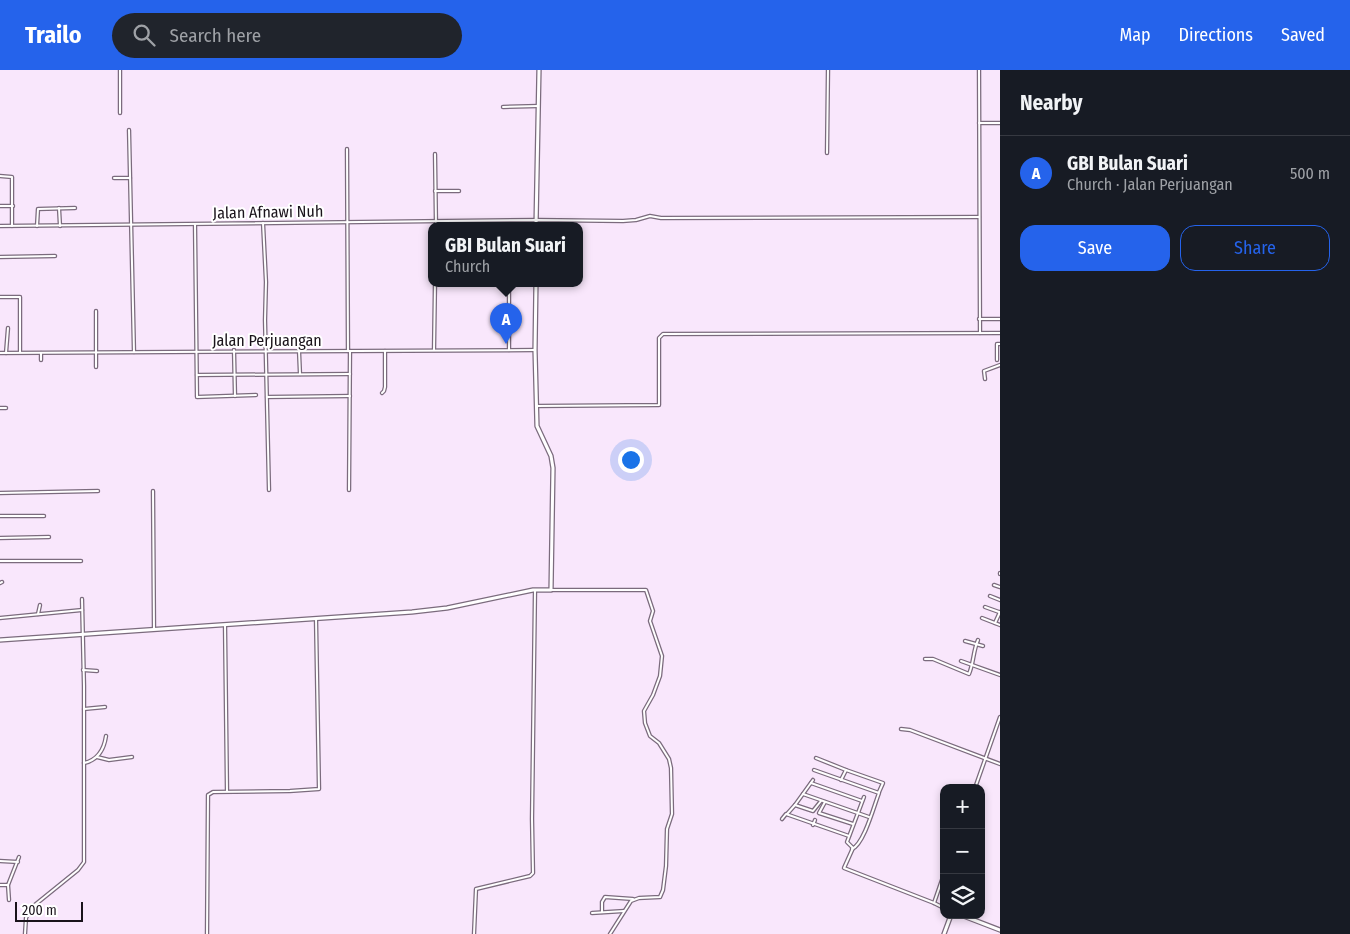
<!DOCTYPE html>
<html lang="en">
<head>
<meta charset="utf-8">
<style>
	:root { --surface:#171b24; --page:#20242c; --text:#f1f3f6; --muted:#9ea1a6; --line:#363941; --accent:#2563eb }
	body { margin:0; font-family:"Fira Sans Condensed",sans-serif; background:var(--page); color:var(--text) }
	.controls { position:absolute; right:15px; bottom:15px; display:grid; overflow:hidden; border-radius:10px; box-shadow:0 2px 8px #0003 }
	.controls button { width:45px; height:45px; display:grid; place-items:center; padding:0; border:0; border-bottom:1px solid var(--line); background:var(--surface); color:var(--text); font:25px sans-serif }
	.scale { position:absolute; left:15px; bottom:12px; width:68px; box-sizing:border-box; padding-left:5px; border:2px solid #1a131b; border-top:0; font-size:14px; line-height:18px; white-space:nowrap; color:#1a131b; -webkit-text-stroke:4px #fff; paint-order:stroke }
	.you { position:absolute; left:630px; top:389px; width:18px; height:18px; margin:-12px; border:4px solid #fff; border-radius:50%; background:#1a73e8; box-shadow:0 0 0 8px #1a73e833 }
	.badge { display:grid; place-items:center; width:32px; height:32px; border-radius:50%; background:var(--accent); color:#fff; font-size:16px; font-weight:700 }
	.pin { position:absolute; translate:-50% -41px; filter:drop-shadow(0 1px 2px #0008) }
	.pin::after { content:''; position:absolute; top:26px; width:18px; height:15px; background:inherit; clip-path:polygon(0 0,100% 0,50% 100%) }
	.popup { position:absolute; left:428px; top:152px; width:155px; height:65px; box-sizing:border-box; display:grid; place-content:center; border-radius:10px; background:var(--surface); filter:drop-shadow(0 1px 4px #0005); font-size:16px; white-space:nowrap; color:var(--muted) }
	.popup b { font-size:19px; color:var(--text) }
	.popup::after { content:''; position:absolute; left:50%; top:100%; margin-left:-10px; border:10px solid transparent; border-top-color:var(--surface) }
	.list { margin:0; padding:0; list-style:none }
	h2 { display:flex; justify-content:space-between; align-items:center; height:65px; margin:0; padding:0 20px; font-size:21px }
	h2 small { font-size:16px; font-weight:400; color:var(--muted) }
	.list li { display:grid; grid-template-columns:32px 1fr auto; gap:15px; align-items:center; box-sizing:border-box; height:75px; padding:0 20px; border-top:1px solid var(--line) }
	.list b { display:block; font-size:19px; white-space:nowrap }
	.list p { margin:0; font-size:16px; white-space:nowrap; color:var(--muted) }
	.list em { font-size:16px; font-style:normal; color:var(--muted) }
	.actions { display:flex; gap:10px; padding:15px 20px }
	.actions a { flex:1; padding:11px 0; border:1px solid var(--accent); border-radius:15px; text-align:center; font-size:18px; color:var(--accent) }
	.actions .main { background:var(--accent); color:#fff }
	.icon { flex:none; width:28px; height:28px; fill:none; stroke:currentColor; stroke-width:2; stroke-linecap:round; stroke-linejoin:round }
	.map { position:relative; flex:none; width:1000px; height:864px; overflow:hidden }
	header { display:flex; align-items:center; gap:30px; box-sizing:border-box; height:70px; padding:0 25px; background:var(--accent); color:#fff }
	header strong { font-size:24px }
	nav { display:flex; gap:28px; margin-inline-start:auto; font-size:18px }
	.search { width:350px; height:45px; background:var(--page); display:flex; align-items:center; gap:12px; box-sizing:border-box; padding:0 18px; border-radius:28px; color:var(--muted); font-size:19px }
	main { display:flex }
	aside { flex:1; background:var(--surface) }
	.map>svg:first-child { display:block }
</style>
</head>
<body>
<header>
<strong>Trailo</strong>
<div class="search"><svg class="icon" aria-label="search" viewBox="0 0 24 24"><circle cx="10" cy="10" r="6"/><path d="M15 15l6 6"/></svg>Search here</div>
<nav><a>Map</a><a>Directions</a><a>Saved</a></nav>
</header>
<main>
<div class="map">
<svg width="1000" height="864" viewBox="0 0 1000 864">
	<rect width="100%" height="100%" fill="#f9e7fc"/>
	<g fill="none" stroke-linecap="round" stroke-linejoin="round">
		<defs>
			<g id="street">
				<path d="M 120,0 L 120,43"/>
				<path d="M 979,0 L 980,263"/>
				<path d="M 503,37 L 538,36"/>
				<path d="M 979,53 L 1000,53"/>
				<path d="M 129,60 L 134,282"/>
				<path d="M 347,79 L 348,281"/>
				<path d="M 827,83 L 828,0"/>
				<path d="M 435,84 L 436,155"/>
				<path d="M 0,106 L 12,107 L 12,156"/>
				<path d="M 114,108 L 130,108"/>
				<path d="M 435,121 L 459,121"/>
				<path d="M 0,136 L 13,136"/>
				<path d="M 59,138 L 60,156"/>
				<path d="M 263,153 L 266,212 L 265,250 L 269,420"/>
				<path d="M 195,155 L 197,327 L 256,325"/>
				<path d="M 0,156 L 537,150 L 623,151 L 636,150 L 650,146 L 661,148 L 979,147"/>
				<path d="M 37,156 L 38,139 L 75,138"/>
				<path d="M 0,187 L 55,186"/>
				<path d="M 509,213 L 509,280"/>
				<path d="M 0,227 L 20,227 L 20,282"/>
				<path d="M 979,249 L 1000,249"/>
				<path d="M 234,280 L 235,326"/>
				<path d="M 434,280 L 435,213"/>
				<path d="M 299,281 L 300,304"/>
				<path d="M 0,283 L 535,280"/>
				<path d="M 6,283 L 8,258"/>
				<path d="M 41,283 L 41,290"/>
				<path d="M 997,290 L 997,274 L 1000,274"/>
				<path d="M 96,297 L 96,241"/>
				<path d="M 197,305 L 350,304"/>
				<path d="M 985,309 L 984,301 L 1000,295"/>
				<path d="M 382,323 L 384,321 L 385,317 L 385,281"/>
				<path d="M 267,327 L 350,326"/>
				<path d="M 537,336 L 659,335 L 659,268 L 663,264 L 1000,263"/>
				<path d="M 0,338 L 6,338"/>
				<path d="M 349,420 L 350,281"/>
				<path d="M 153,421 L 154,559"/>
				<path d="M 0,423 L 98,421"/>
				<path d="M 0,446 L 44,446"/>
				<path d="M 0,468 L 49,467"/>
				<path d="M 0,491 L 81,491"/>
				<path d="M 1000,503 L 1000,504"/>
				<path d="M 0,513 L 2,512"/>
				<path d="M 994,515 L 1000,517"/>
				<path d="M 551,520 L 646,520 L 653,541 L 650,551 L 662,586 L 660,606 L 653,625 L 644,641 L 645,653 L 650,666 L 659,673 L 669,689 L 671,698 L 672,744 L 667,759 L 666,796 L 663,820 L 660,827 L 639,828 L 631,831 L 610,864"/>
				<path d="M 990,526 L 1000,530"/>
				<path d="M 985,537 L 999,542"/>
				<path d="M 38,544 L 40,535"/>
				<path d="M 0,548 L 82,540"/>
				<path d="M 982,548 L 1000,555"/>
				<path d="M 995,553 L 1000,542"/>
				<path d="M 225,555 L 227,721"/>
				<path d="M 965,571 L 983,576"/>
				<path d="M 925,589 L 933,589 L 969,604 C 974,592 973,581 978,570"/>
				<path d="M 961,591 L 1000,605"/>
				<path d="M 83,600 L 97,601"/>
				<path d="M 84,639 L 105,637"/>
				<path d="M 901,659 L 910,660 L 1000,694"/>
				<path d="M 97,687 L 109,690 L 132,687"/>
				<path d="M 816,688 L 846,700"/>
				<path d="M 84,693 C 98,690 104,680 106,666"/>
				<path d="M 814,700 L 879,723 C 874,736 864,774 852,779"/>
				<path d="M 841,710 L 846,700 L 883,713 L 879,722"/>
				<path d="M 811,713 L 862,731"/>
				<path d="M 975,718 L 1000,647"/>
				<path d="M 803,724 L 869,747"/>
				<path d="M 864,727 L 847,772 L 853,778 L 844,798 L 934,833 L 944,838"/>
				<path d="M 825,732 L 819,743 L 853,754"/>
				<path d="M 795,735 L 813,741 L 821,731"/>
				<path d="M 787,744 L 795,735 L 813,710"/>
				<path d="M 782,749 L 786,744 L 849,766"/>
				<path d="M 813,755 L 815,750"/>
				<path d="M 0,791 L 18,792"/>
				<path d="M 0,815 L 8,815"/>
				<path d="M 9,830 L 8,815 L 19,787"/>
				<path d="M 934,833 L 944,804"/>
				<path d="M 602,842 L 602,832 L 605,827 L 633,829"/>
				<path d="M 592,843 L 624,841"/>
				<path d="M 25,864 L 26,848 L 31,838 L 78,800 L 84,792 L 84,616 L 82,529"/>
				<path d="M 207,864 L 208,725 L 213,722 L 290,721 L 319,719 L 316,549"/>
				<path d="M 474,864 L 476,819 L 530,806 L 533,803 L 532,749 L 535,521"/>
			</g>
			<g id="secondary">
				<path d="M 536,155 L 539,0"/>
				<path d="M 0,570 L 412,542 L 447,538 L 533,520 L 551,520 L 553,398 L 551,386 L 537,356 L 535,280 L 536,213"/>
				<path d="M 961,845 L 1000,860"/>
				<path d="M 944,864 L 951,845"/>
			</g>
		</defs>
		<use href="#street" stroke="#7b6b7d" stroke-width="4.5"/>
		<use href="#secondary" stroke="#7b6b7d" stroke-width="5.5"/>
		<use href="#street" stroke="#fff" stroke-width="2"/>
		<use href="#secondary" stroke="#fff" stroke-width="3"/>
	</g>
	<g text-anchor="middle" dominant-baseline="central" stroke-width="4" stroke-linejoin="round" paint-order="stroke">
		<g font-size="16" fill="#1a131b" stroke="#fff">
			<text transform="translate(268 142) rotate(-1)">Jalan Afnawi Nuh</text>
			<text x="267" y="270">Jalan Perjuangan</text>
		</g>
	</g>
</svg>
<div class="controls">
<button>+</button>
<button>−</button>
<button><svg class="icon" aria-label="layers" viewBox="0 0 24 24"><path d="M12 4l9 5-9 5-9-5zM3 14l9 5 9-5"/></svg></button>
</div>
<div class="scale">200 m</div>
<div class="you"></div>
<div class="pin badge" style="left:506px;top:274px">A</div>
<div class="popup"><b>GBI Bulan Suari</b>Church</div>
</div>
<aside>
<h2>Nearby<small></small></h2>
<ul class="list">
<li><span class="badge">A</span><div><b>GBI Bulan Suari</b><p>Church · Jalan Perjuangan</p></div><em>500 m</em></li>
</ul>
<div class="actions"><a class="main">Save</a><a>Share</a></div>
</aside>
</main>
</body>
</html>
